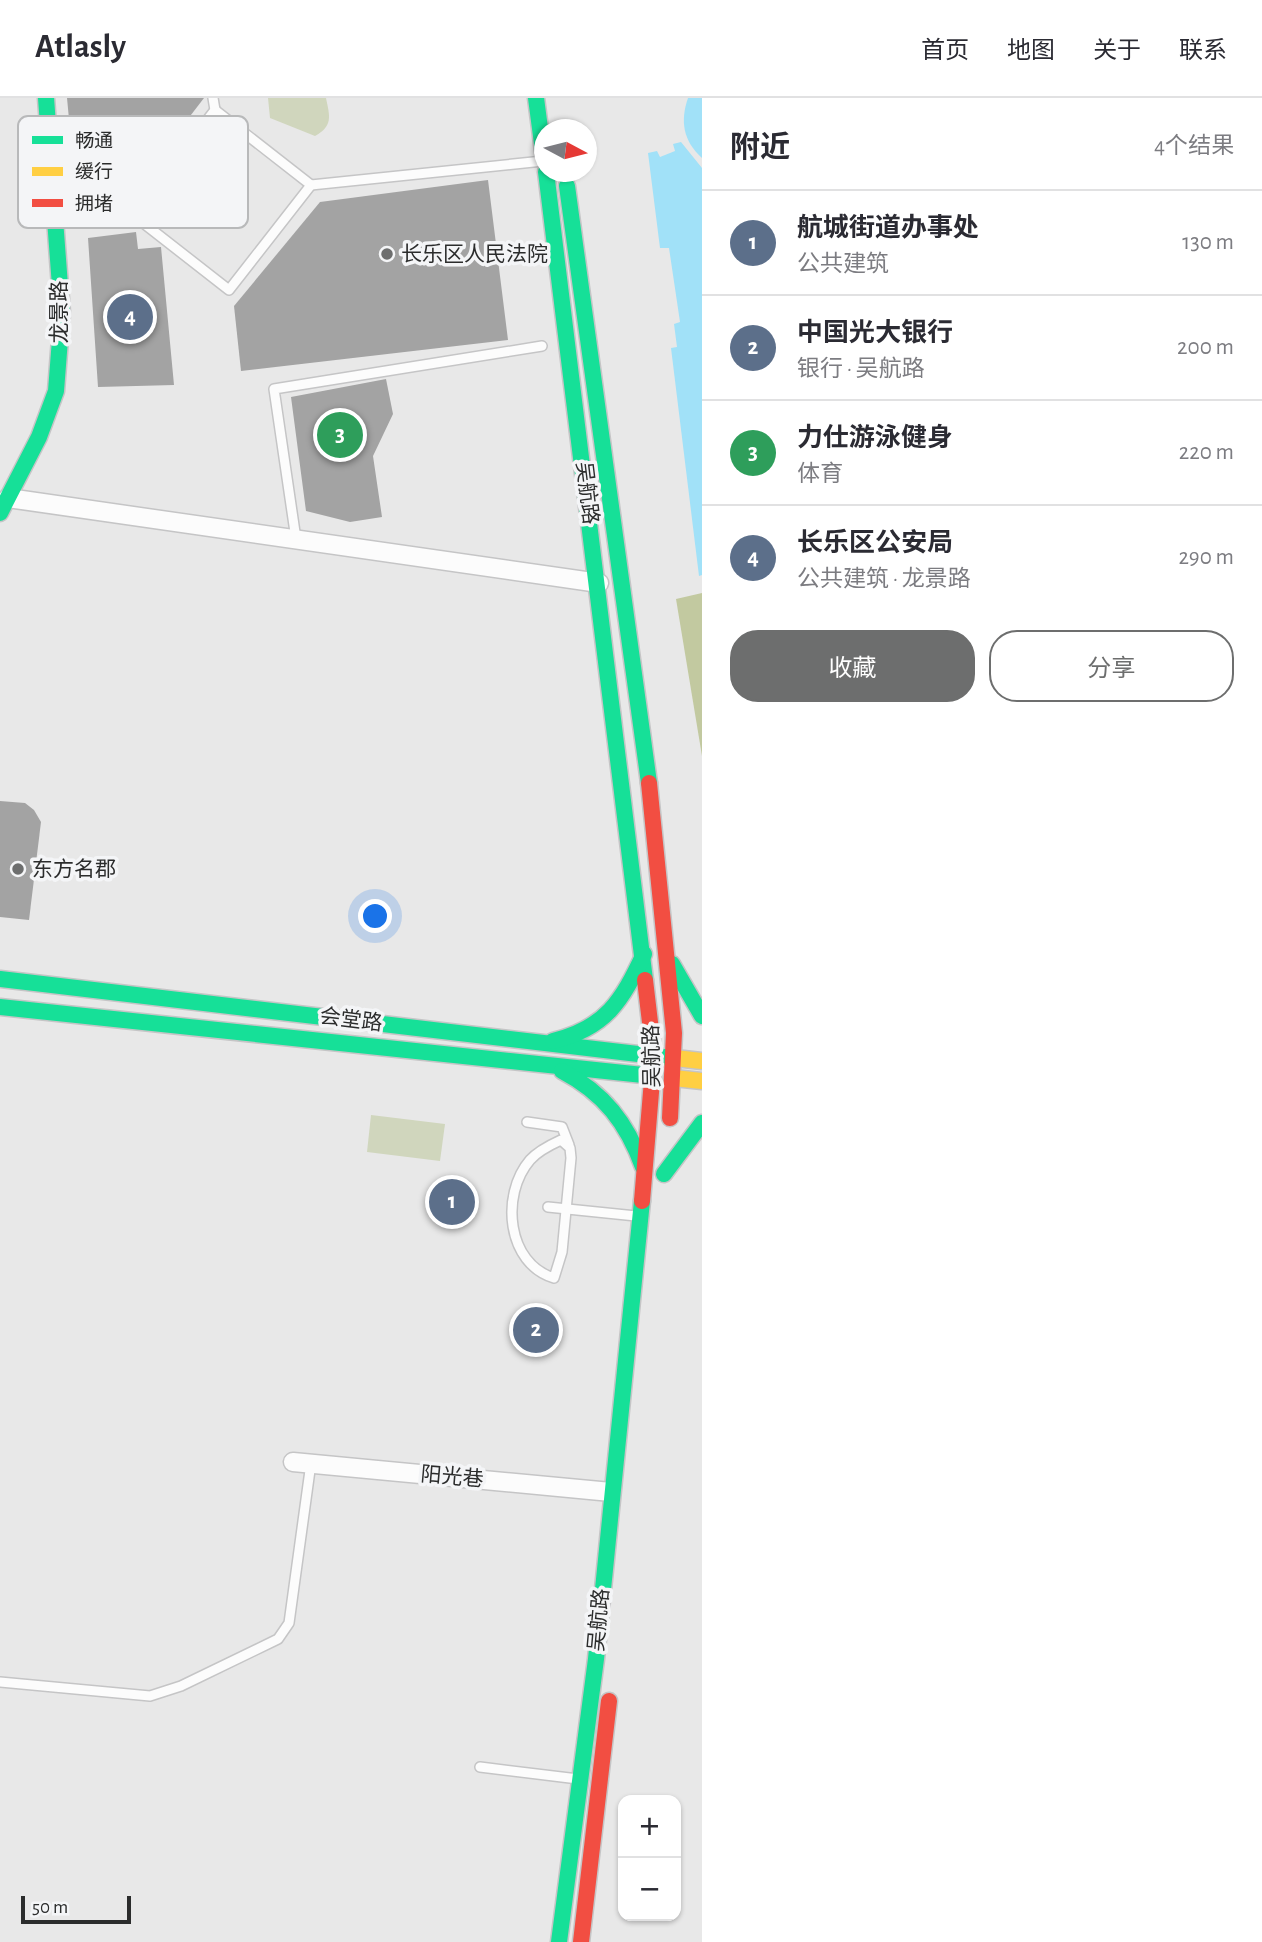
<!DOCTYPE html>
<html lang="zh">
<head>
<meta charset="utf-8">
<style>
	:root { --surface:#fff; --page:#f7f7f7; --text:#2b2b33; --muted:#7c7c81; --line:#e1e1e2; --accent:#6d6e6e }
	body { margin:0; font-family:"Alegreya Sans","Noto Sans SC",sans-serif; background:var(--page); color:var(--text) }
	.controls { position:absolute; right:21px; bottom:21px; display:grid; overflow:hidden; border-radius:14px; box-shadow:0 2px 5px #0004 }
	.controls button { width:63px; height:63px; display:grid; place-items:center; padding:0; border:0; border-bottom:2px solid var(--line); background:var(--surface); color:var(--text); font:35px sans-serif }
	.compass { position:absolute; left:534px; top:21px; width:63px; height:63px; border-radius:50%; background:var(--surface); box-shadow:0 2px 5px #0004; rotate:97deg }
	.scale { position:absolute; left:21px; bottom:18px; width:110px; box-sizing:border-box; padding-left:7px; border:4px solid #2b2c2c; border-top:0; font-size:19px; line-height:24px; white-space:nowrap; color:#2b2c2c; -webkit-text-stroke:5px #f4f5f7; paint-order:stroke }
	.you { position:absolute; left:376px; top:819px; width:24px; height:24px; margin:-18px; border:5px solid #fff; border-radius:50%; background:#1a73e8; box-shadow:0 0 0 10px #1a73e833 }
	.badge { display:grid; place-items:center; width:46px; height:46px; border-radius:50%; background:var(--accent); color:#fff; font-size:23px; font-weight:700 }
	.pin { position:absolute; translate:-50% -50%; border:4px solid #fff; box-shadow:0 2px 7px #0006 }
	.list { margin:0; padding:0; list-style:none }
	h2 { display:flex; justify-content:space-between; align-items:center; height:91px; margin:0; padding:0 28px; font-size:30px }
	h2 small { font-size:23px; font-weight:400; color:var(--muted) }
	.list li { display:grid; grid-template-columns:46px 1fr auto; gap:21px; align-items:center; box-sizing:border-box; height:105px; padding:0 28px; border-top:2px solid var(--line) }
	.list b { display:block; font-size:26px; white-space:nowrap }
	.list p { margin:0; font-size:23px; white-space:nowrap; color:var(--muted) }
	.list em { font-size:23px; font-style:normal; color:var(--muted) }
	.actions { display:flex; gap:14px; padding:21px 28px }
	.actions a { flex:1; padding:16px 0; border:2px solid var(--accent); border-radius:28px; text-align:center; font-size:24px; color:var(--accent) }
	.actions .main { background:var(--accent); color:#fff }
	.map { position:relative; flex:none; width:702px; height:1844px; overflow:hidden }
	header { display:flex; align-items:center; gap:42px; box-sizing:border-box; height:98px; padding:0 35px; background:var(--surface); border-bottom:2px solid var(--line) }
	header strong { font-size:33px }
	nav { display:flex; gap:38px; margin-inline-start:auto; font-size:24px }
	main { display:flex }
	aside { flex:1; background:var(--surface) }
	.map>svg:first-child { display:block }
</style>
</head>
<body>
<header>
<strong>Atlasly</strong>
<nav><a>首页</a><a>地图</a><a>关于</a><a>联系</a></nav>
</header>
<main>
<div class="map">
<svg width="702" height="1844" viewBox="0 0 702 1844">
	<rect width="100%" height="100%" fill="#e8e8e8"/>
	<g fill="#d0d6bd">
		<path d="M 268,0 L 326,0 C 330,19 333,28 315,38 L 270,20 Z"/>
		<path d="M 371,1017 L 445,1026 L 440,1063 L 367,1054 Z"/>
	</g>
	<path fill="#c2c9a0" d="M 702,495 L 702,658 L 676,501 Z"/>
	<g fill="#a1e1f8">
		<path d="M 688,0 L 702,0 L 702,60 C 683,43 680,23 688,0 Z"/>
		<path d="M 681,44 L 702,70 L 702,477 L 699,478 L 671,250 L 677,249 L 674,226 L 680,224 L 669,150 L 660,150 L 648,55 L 657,53 L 660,59 L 675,53 L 673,46 Z"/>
	</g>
	<g fill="#a3a3a3">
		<path d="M 67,0 L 204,0 L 121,108 L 77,105 Z"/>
		<path d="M 488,82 L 508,242 L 241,273 L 234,208 L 320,104 Z"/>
		<path d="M 136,134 L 138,151 L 161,149 L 174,287 L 98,289 L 88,140 Z"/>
		<path d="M 386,281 L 393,316 L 373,358 L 382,419 L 350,424 L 306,413 L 291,299 Z"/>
		<path d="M 0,703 L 25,705 L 34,712 L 41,724 L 29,822 L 0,819 Z"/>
	</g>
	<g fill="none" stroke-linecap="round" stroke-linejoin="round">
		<defs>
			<g id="lane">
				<path d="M 213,0 L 215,12"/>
				<path d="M 215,12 L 311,87 L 229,192 L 133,117 Z"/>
				<path d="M 311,87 L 543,63"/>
				<path d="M 58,124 L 133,117"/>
				<path d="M 296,441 L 274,291 L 542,248"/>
				<path d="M 527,1024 L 562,1029 L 569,1047"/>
				<path d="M 561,1042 L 570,1050 L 571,1060 L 562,1154 L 554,1180 C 507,1166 500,1097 530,1062 C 538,1053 550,1047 561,1042 Z"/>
				<path d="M 548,1109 L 636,1118"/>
				<path d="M 0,1584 L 150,1598 L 181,1588 L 278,1541 L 289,1525 L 311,1365"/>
				<path d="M 480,1669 L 578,1681"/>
			</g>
			<g id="street">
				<path d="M 8,400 L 599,485"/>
				<path d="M 293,1364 L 611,1394"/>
			</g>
			<g id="fast">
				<path d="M 536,0 L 544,61"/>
				<path d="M 546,74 L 645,882"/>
				<path d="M 567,88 L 649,685"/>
				<path d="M 0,415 L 39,339 L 56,293 L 62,215 L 46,0"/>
				<path d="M 672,866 L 702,918"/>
				<path d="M 0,881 L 672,960"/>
				<path d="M 0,909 L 643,977"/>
				<path d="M 553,943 C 606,930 622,903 644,856"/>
				<path d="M 562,973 C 604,995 627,1025 643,1069"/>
				<path d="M 664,1076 L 702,1025"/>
				<path d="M 559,1844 L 596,1561 L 642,1103"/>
			</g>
			<g id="slow">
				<path d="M 675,960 L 702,963"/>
				<path d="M 674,980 L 702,983"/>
			</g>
			<g id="jam">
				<path d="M 649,685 L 674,935 L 670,1020"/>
				<path d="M 642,1103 L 654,958 L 645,882"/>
				<path d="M 581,1844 L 609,1603"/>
			</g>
		</defs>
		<use href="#lane" stroke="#c5c5c6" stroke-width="12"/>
		<use href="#street" stroke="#c5c5c6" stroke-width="21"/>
		<use href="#fast" stroke="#c5c5c6" stroke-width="19"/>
		<use href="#slow" stroke="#c5c5c6" stroke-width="19"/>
		<use href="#jam" stroke="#c5c5c6" stroke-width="19"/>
		<use href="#lane" stroke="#fcfcfc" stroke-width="9"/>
		<use href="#street" stroke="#fcfcfc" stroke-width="18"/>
		<use href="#fast" stroke="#16e098" stroke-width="16"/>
		<use href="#slow" stroke="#ffcf43" stroke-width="16"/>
		<use href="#jam" stroke="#f24e42" stroke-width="16"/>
	</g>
	<g fill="#6d6e6e" stroke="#f4f5f7" stroke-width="2.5">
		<circle cx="387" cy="156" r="7"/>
		<circle cx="18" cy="771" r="7"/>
	</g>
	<g text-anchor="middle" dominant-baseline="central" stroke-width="7" stroke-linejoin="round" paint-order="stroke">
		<g font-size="21" fill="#2b2c2c" stroke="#f4f5f7" text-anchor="start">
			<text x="401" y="156">长乐区人民法院</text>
			<text x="32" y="771">东方名郡</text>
		</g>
		<g font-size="21" fill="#2b2c2c" stroke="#f4f5f7">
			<text transform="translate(59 214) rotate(-90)">龙景路</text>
			<text transform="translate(587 395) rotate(83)">吴航路</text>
			<text transform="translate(351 922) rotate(7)">会堂路</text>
			<text transform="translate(652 958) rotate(-91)">吴航路</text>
			<text transform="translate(452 1379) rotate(5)">阳光巷</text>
			<text transform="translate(599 1522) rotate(-85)">吴航路</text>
		</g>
	</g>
	<rect x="18" y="18" width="230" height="112" rx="10" fill="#f4f5f7" stroke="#b8b9ba" stroke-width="2"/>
	<rect x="32" y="38" width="31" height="8" fill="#16e098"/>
	<rect x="32" y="69" width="31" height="9" fill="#ffcf43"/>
	<rect x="32" y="101" width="31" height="8" fill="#f24e42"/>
	<g font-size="19" fill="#2b2c2c">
		<text x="75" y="49">畅通</text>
		<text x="75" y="80">缓行</text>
		<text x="75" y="112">拥堵</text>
	</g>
</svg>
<div class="controls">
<button>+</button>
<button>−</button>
</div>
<svg class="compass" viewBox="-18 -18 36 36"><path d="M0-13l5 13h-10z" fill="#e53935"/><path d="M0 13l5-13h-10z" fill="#7c7c81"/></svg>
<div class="scale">50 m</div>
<div class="you"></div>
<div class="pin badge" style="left:452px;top:1104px;background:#5c6f8a">1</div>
<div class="pin badge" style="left:536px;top:1232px;background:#5c6f8a">2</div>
<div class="pin badge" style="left:340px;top:337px;background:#2e9e5b">3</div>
<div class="pin badge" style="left:130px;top:219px;background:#5c6f8a">4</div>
</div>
<aside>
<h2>附近<small>4个结果</small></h2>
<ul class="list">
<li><span class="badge" style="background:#5c6f8a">1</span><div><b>航城街道办事处</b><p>公共建筑</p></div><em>130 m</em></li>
<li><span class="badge" style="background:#5c6f8a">2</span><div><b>中国光大银行</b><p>银行 · 吴航路</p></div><em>200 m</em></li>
<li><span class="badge" style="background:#2e9e5b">3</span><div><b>力仕游泳健身</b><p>体育</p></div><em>220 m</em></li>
<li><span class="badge" style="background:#5c6f8a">4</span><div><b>长乐区公安局</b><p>公共建筑 · 龙景路</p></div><em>290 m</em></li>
</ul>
<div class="actions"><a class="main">收藏</a><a>分享</a></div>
</aside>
</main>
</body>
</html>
